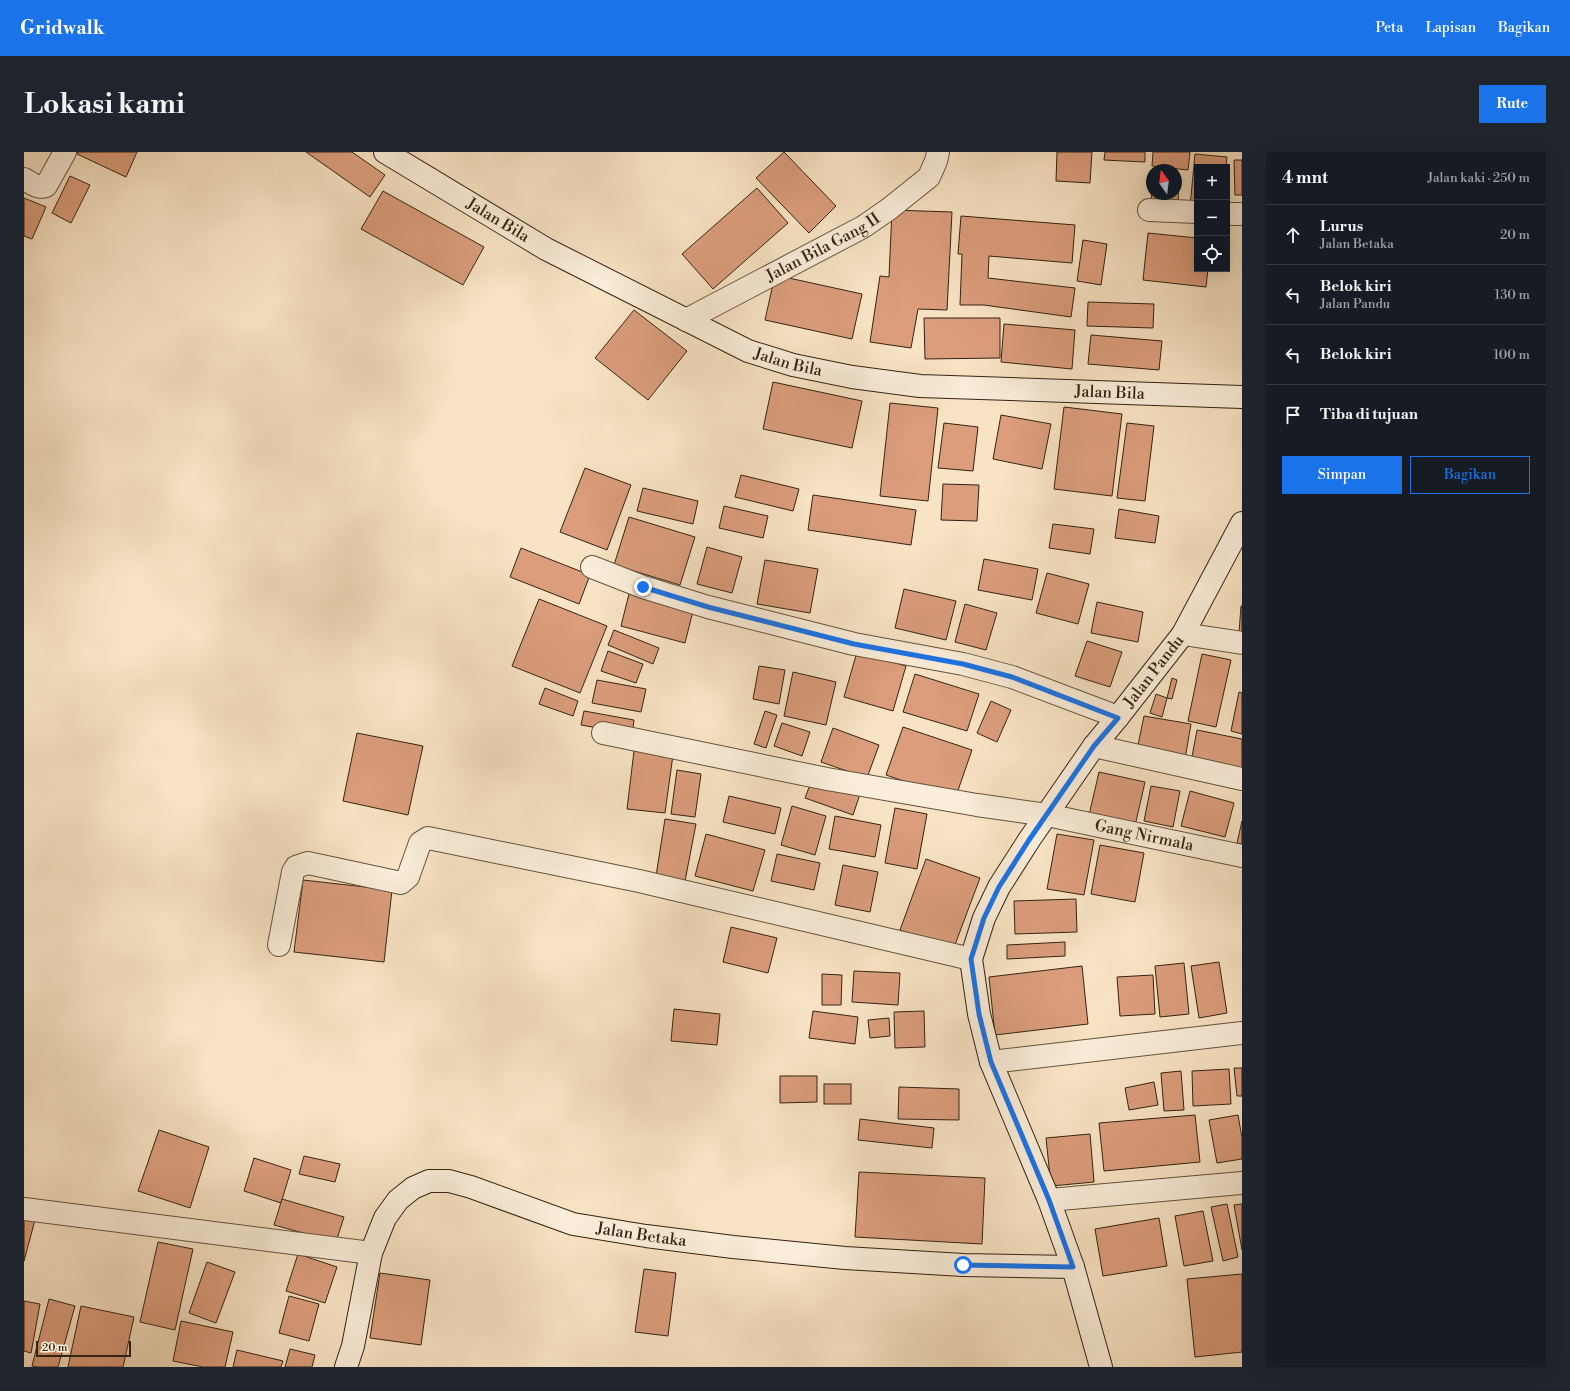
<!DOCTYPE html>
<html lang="id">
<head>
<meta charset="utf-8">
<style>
	:root { --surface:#171b24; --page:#20242c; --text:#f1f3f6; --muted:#9ea1a6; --line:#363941; --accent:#1a73e8 }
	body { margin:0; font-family:"Libre Bodoni",serif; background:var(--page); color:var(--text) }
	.controls { position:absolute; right:12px; top:12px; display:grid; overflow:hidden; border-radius:0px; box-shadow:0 4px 16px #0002 }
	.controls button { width:36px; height:36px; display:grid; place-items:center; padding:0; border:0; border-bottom:1px solid var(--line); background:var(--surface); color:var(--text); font:20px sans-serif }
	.compass { position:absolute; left:1122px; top:12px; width:36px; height:36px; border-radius:50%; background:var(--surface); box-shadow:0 4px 16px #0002; rotate:346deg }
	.scale { position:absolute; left:12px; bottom:10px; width:95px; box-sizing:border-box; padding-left:4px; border:2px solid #342311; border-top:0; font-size:11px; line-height:14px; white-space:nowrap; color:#342311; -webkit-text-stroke:3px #faedd9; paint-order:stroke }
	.stop { position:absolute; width:12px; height:12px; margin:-9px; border:3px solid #1a73e8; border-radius:50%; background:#fff }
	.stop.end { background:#1a73e8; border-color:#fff; box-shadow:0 1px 4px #0008 }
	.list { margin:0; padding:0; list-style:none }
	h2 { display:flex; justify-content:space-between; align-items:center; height:52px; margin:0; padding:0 16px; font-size:17px }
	h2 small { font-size:13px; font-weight:400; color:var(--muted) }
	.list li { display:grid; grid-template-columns:26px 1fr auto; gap:12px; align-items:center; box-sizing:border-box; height:60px; padding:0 16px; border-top:1px solid var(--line) }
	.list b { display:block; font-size:15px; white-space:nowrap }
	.list p { margin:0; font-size:13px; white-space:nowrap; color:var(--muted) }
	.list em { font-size:13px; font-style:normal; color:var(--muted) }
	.actions { display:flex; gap:8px; padding:12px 16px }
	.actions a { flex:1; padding:9px 0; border:1px solid var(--accent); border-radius:0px; text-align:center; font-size:14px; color:var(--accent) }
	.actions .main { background:var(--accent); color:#fff }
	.icon { flex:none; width:22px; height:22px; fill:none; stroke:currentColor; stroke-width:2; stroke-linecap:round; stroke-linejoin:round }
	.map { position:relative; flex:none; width:1218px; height:1215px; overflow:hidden; border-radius:0px }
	header { display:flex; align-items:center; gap:24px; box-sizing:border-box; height:56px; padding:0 20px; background:var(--accent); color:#fff }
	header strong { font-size:19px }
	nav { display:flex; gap:22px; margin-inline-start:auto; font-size:14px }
	.intro { display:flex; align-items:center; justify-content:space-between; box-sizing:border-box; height:96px; padding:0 24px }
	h1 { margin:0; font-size:28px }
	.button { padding:10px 18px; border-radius:0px; background:var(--accent); color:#fff; font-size:14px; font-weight:700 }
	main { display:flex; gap:24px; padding:0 24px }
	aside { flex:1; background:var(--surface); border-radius:0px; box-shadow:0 4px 16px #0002 }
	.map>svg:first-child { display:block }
</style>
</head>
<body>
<header>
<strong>Gridwalk</strong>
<nav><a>Peta</a><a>Lapisan</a><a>Bagikan</a></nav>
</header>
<div class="intro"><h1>Lokasi kami</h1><a class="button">Rute</a></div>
<main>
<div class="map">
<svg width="1218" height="1215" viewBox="0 0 1218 1215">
	<rect width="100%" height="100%" fill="#f8e3c4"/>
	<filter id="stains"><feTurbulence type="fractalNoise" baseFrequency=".005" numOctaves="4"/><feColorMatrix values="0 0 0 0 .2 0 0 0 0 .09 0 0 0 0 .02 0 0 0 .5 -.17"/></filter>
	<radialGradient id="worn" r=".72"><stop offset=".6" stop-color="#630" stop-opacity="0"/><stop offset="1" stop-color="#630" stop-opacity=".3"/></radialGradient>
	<g fill="#db9d7c" stroke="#342311">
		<path d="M 54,0 L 113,0 L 102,25 L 53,2 Z"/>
		<path d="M 282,0 L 328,0 L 361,23 L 346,45 Z"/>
		<path d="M 760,0 L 812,54 L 785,81 L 732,26 Z"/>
		<path d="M 1033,0 L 1068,0 L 1066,31 L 1032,29 Z"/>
		<path d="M 1081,0 L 1121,0 L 1121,10 L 1080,8 Z"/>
		<path d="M 1129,0 L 1166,0 L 1164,18 L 1128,14 Z"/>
		<path d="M 1171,2 L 1203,5 L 1202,15 L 1173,15 L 1173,56 L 1166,55 Z"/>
		<path d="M 1210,8 L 1218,8 L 1218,43 L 1211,43 Z"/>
		<path d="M 46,24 L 66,33 L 47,71 L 28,61 Z"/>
		<path d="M 1128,25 L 1128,42 L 1152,42 L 1152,26 L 1155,26 L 1154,55 L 1127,54 Z"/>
		<path d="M 733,36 L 764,71 L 689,137 L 658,102 Z"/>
		<path d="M 359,39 L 460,95 L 439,133 L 337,77 Z"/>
		<path d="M 0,46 L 22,55 L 8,87 L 0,84 Z"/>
		<path d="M 868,58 L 928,60 L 923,158 L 894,157 L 887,196 L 846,190 L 856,124 L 865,125 Z"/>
		<path d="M 937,64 L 1051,73 L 1048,111 L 965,104 L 964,126 L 1051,136 L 1047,165 L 960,153 L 936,153 L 938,102 L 934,102 Z"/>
		<path d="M 1124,81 L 1173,86 L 1173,117 L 1184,117 L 1182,135 L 1119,128 Z"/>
		<path d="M 1059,88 L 1083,92 L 1077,133 L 1053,129 Z"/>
		<path d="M 751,123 L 838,142 L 828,187 L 741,168 Z"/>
		<path d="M 1064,150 L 1130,152 L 1129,176 L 1063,174 Z"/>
		<path d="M 610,158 L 663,199 L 624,248 L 571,206 Z"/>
		<path d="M 900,166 L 976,166 L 976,206 L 901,207 Z"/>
		<path d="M 980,172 L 1051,178 L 1048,217 L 977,210 Z"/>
		<path d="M 1067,183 L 1138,189 L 1135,218 L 1064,212 Z"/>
		<path d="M 749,230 L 838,249 L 828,296 L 739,277 Z"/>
		<path d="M 866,251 L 914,256 L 904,349 L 856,344 Z"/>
		<path d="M 1040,255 L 1098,262 L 1088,344 L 1030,337 Z"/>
		<path d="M 977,263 L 1027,272 L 1018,317 L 969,307 Z"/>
		<path d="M 920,271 L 954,275 L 949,319 L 914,316 Z"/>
		<path d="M 1103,271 L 1130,274 L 1121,349 L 1093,346 Z"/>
		<path d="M 561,316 L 607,333 L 583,398 L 536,380 Z"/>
		<path d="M 717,323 L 775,337 L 769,359 L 711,345 Z"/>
		<path d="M 919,332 L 955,333 L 953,369 L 917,368 Z"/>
		<path d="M 619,336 L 674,349 L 669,372 L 613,359 Z"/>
		<path d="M 789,343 L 892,358 L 887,393 L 784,378 Z"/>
		<path d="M 700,354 L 744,364 L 739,386 L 695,376 Z"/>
		<path d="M 1095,357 L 1135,364 L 1131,391 L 1091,386 Z"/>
		<path d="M 605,365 L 671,385 L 656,433 L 590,413 Z"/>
		<path d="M 1029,372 L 1070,377 L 1066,402 L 1025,396 Z"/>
		<path d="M 683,395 L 718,405 L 708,441 L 673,432 Z"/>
		<path d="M 497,396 L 566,423 L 555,452 L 486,425 Z"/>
		<path d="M 960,407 L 1014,417 L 1008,448 L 954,438 Z"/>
		<path d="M 741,408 L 794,417 L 786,461 L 733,452 Z"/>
		<path d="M 1023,421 L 1065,432 L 1054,472 L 1012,461 Z"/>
		<path d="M 880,437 L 932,449 L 922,488 L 871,476 Z"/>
		<path d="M 605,442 L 669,459 L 661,491 L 597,474 Z"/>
		<path d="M 515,447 L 583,474 L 556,541 L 488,514 Z"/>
		<path d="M 1073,450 L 1119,460 L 1114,490 L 1067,481 Z"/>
		<path d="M 941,452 L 973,461 L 962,498 L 931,490 Z"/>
		<path d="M 1217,454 L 1218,454 L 1218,481 L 1215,481 Z"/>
		<path d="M 590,478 L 635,496 L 629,512 L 584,493 Z"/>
		<path d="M 1063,489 L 1098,500 L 1086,535 L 1051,524 Z"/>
		<path d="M 584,499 L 619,512 L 612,531 L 577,519 Z"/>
		<path d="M 833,500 L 882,514 L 869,559 L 820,545 Z"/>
		<path d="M 1178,502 L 1207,508 L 1192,575 L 1164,569 Z"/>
		<path d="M 735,514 L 761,518 L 755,552 L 729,547 Z"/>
		<path d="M 769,520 L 812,530 L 802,573 L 760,564 Z"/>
		<path d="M 891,522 L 955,542 L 943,579 L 879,560 Z"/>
		<path d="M 1148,526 L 1153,528 L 1148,547 L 1143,546 Z"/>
		<path d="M 573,528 L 622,537 L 617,560 L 568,551 Z"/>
		<path d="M 521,536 L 554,549 L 549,564 L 515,552 Z"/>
		<path d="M 1215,540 L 1218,541 L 1218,582 L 1207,579 Z"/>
		<path d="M 1132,542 L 1143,546 L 1138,565 L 1126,561 Z"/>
		<path d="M 967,549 L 987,558 L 973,590 L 953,581 Z"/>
		<path d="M 560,559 L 610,568 L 608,582 L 557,573 Z"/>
		<path d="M 741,559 L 753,563 L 742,596 L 730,592 Z"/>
		<path d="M 1120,564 L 1167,572 L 1161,607 L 1113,598 Z"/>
		<path d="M 758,571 L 786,580 L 778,604 L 750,594 Z"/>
		<path d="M 879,575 L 948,598 L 931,647 L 862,623 Z"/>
		<path d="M 809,576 L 855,593 L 843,626 L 797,610 Z"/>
		<path d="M 1173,578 L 1218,587 L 1218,619 L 1167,610 Z"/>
		<path d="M 333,581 L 399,594 L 384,663 L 319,649 Z"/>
		<path d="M 610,599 L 649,603 L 641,661 L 603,657 Z"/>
		<path d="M 653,618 L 677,622 L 671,665 L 647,662 Z"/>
		<path d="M 1075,620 L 1121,630 L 1111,674 L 1065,663 Z"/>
		<path d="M 789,625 L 836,642 L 829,663 L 781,646 Z"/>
		<path d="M 1127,634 L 1156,639 L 1149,675 L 1120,669 Z"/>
		<path d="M 1166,639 L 1210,651 L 1201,685 L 1157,674 Z"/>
		<path d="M 705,644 L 757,656 L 751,682 L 699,670 Z"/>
		<path d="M 768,654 L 802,664 L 791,703 L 757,693 Z"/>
		<path d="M 871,656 L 903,662 L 893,717 L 861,711 Z"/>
		<path d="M 811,664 L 857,673 L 851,705 L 805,697 Z"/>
		<path d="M 641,667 L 672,672 L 661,729 L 632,724 Z"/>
		<path d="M 1218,669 L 1218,692 L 1213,691 Z"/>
		<path d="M 682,682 L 741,698 L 729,739 L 671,724 Z"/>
		<path d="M 1033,682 L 1070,688 L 1060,743 L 1023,737 Z"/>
		<path d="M 1076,693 L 1120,701 L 1111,750 L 1067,742 Z"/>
		<path d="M 753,702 L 796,711 L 790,738 L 747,729 Z"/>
		<path d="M 902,707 L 956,726 L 929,798 L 876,778 Z"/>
		<path d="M 819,713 L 854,720 L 846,760 L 811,753 Z"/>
		<path d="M 279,728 L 368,738 L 360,810 L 270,800 Z"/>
		<path d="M 1052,747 L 1053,780 L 991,782 L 990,749 Z"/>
		<path d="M 707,775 L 753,786 L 744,821 L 699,810 Z"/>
		<path d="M 1041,790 L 1041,804 L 983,807 L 983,793 Z"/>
		<path d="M 1195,810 L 1203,861 L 1175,866 L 1167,814 Z"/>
		<path d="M 1160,811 L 1165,862 L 1136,865 L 1131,814 Z"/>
		<path d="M 1058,814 L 1064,872 L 971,883 L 965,825 Z"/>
		<path d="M 830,819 L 876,821 L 874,853 L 828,850 Z"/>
		<path d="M 798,822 L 818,823 L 817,853 L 798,853 Z"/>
		<path d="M 1129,823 L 1131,862 L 1096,864 L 1093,825 Z"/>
		<path d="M 650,857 L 696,862 L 693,893 L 647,889 Z"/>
		<path d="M 789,859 L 834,865 L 831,892 L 785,886 Z"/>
		<path d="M 900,859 L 901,895 L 871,896 L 870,860 Z"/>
		<path d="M 865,866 L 866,884 L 846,886 L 844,868 Z"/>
		<path d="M 1210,916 L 1218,916 L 1218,944 L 1213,944 Z"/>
		<path d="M 1205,917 L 1207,952 L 1169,954 L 1168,919 Z"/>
		<path d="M 1157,919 L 1160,958 L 1140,959 L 1137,921 Z"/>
		<path d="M 756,924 L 793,924 L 793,950 L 756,951 Z"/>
		<path d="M 1130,930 L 1134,953 L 1105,958 L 1101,936 Z"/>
		<rect x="800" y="932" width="27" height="20"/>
		<path d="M 875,935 L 935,937 L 935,968 L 874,967 Z"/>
		<path d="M 1171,963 L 1176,1010 L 1080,1019 L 1075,971 Z"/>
		<path d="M 1214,963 L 1218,986 L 1218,1007 L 1193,1011 L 1185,968 Z"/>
		<path d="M 836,967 L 910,976 L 908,996 L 834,988 Z"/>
		<path d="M 135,978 L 185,995 L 166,1056 L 114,1039 Z"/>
		<path d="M 1066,982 L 1070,1030 L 1027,1034 L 1022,986 Z"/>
		<path d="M 280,1004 L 316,1012 L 311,1030 L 275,1022 Z"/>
		<path d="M 230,1006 L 267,1018 L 257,1051 L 220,1039 Z"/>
		<path d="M 835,1020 L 961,1026 L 958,1092 L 831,1085 Z"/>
		<path d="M 258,1047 L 320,1065 L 312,1090 L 250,1073 Z"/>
		<path d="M 1203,1052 L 1214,1105 L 1199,1109 L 1187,1055 Z"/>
		<path d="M 1218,1052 L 1218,1098 L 1210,1053 Z"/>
		<path d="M 1179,1059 L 1189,1109 L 1160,1114 L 1151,1064 Z"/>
		<path d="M 0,1065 L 11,1068 L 0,1109 Z"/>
		<path d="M 1135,1066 L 1143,1114 L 1079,1124 L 1071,1077 Z"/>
		<path d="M 134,1090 L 169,1097 L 151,1178 L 116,1170 Z"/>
		<path d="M 274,1102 L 313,1115 L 301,1151 L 262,1139 Z"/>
		<path d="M 183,1110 L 211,1120 L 192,1171 L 165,1161 Z"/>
		<path d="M 620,1117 L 652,1121 L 644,1184 L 611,1180 Z"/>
		<path d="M 356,1121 L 406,1128 L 397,1193 L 346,1186 Z"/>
		<path d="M 1218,1122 L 1218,1200 L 1171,1205 L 1163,1127 Z"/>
		<path d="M 265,1144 L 295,1152 L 285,1189 L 255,1181 Z"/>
		<path d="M 25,1147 L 51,1154 L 34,1215 L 14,1215 L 8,1214 Z"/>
		<path d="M 0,1149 L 16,1152 L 7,1201 L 0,1199 Z"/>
		<path d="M 57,1154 L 110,1165 L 99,1215 L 44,1215 Z"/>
		<path d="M 157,1169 L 209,1180 L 201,1215 L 179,1215 L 149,1209 Z"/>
		<path d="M 266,1197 L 291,1203 L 288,1215 L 261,1215 Z"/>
		<path d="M 213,1198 L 259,1209 L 257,1215 L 209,1215 Z"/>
	</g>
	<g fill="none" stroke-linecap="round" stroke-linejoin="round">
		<defs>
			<g id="street">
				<path d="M 0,27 C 7,31 14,37 22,34 L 41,0"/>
				<path d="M 1125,58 L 1173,60"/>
				<path d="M 1203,62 L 1218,62"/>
				<path id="s1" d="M 662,168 L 839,75 L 865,57 L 905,25 L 912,9 L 914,0"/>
				<path d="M 568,415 L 619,435 L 684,455 L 830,492 L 939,512 L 988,525 L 1094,565"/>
				<path d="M 1159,482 L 1218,491"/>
				<path id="s2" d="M 579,581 L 803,627 L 953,653 L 1023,663 L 1218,704"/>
				<path d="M 1070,594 L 1218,627"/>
				<path d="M 255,793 L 269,720 L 272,715 L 284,711 L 377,731 L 384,725 L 396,691 L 404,686 L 615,729 L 947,807"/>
				<path d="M 967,910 L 1218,881"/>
				<path d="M 1025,1048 L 1218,1031"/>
				<path d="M 0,1057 L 347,1101"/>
			</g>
			<g id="secondary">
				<path id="s3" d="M 361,0 L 522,97 L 724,199 L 769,213 L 828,225 L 896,234 L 1218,245"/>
				<path id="s4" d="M 322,1215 L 329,1194 L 347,1101 L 361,1066 L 374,1048 L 389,1036 L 405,1029 L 425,1029 L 447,1035 L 549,1072 L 622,1084 L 709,1095 L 821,1106 L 939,1113 L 1049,1115"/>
				<path id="s5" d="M 1077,1215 L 1049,1115 L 1025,1048 L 967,910 L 955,862 L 947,807 L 960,766 L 975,735 L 1005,688 L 1070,594 L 1094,565 L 1159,482 L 1218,371"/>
			</g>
		</defs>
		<use href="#street" stroke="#65533e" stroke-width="24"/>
		<use href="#secondary" stroke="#342311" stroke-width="24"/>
		<use href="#street" stroke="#faedd9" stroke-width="22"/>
		<use href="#secondary" stroke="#faedd9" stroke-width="22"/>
	</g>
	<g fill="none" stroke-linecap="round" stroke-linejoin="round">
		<path stroke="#1a73e8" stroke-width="5" d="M 619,435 L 684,455 L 830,492 L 939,512 L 988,525 L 1094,566 L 1070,594 L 1005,688 L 975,735 L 960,766 L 947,807 L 955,862 L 967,910 L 1025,1048 L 1049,1115 L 939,1113"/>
	</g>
	<g text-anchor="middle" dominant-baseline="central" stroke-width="4" stroke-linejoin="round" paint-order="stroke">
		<g font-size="16" fill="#342311" stroke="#faedd9">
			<text stroke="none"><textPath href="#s3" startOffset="132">Jalan Bila</textPath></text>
			<text stroke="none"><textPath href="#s1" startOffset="155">Jalan Bila Gang II</textPath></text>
			<text stroke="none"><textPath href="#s3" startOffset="456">Jalan Bila</textPath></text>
			<text stroke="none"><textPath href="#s3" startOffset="780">Jalan Bila</textPath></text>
			<text stroke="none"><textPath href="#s5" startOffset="773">Jalan Pandu</textPath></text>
			<text stroke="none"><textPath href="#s2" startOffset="551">Gang Nirmala</textPath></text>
			<text stroke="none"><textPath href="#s4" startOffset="434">Jalan Betaka</textPath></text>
		</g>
	</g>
	<rect width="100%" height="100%" filter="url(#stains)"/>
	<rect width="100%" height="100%" fill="url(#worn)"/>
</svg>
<div class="controls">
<button>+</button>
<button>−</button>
<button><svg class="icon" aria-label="locate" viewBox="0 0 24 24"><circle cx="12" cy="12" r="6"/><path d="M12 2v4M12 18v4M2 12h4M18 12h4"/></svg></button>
</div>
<svg class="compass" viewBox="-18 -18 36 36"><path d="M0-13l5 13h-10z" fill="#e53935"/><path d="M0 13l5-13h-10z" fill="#9ea1a6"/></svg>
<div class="scale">20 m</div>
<div class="stop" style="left:939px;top:1113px"></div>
<div class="stop end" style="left:619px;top:435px"></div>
</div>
<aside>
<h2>4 mnt<small>Jalan kaki · 250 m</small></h2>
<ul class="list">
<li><svg class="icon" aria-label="ahead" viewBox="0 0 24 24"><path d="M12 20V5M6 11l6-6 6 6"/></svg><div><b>Lurus</b><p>Jalan Betaka</p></div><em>20 m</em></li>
<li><svg class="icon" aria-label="left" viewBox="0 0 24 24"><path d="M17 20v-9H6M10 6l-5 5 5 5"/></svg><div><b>Belok kiri</b><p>Jalan Pandu</p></div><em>130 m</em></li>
<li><svg class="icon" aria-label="left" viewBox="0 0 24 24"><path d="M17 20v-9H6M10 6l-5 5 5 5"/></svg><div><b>Belok kiri</b></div><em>100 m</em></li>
<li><svg class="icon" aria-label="arrive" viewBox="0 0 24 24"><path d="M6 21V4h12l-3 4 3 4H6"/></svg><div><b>Tiba di tujuan</b></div></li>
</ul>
<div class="actions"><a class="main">Simpan</a><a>Bagikan</a></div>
</aside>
</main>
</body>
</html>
